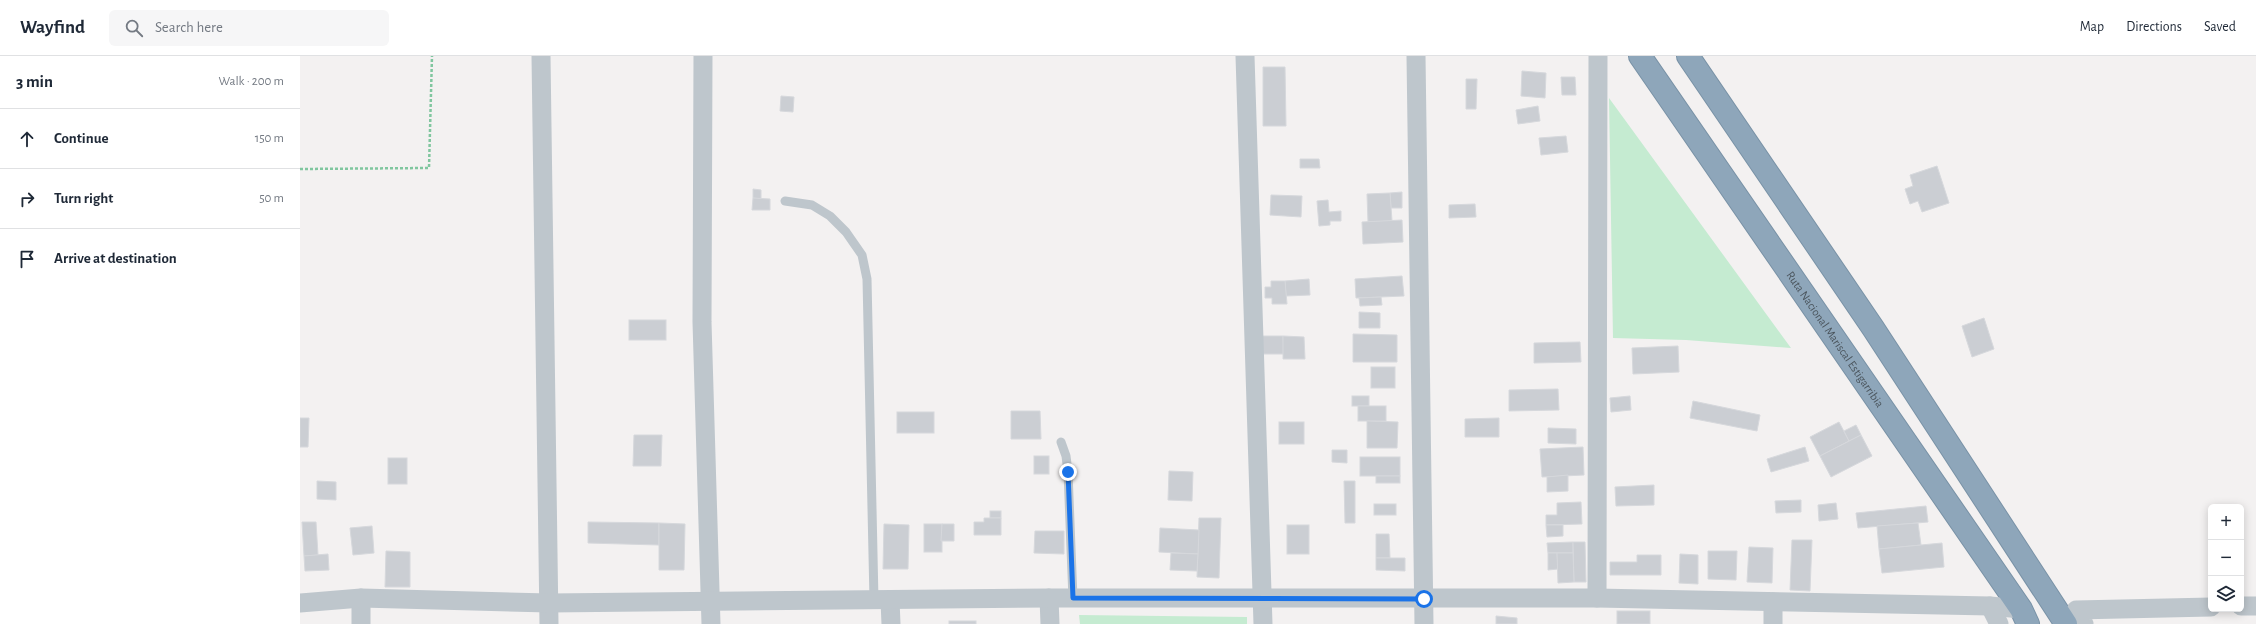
<!DOCTYPE html>
<html lang="en">
<head>
<meta charset="utf-8">
<style>
	:root { --surface:#fff; --page:#f6f6f7; --text:#1f2937; --muted:#747a83; --line:#e0e1e3 }
	body { margin:0; font-family:"Alegreya Sans",sans-serif; background:var(--page); color:var(--text) }
	.controls { position:absolute; right:12px; bottom:12px; display:grid; overflow:hidden; border-radius:6px; box-shadow:0 2px 10px #0003 }
	.controls button { width:36px; height:36px; display:grid; place-items:center; padding:0; border:0; border-bottom:1px solid var(--line); background:var(--surface); color:var(--text); font:20px sans-serif }
	.stop { position:absolute; width:12px; height:12px; margin:-9px; border:3px solid #1a73e8; border-radius:50%; background:#fff }
	.stop.end { background:#1a73e8; border-color:#fff; box-shadow:0 1px 4px #0008 }
	.list { margin:0; padding:0; list-style:none }
	h2 { display:flex; justify-content:space-between; align-items:center; height:52px; margin:0; padding:0 16px; font-size:17px }
	h2 small { font-size:13px; font-weight:400; color:var(--muted) }
	.list li { display:grid; grid-template-columns:26px 1fr auto; gap:12px; align-items:center; box-sizing:border-box; height:60px; padding:0 16px; border-top:1px solid var(--line) }
	.list b { display:block; font-size:15px; white-space:nowrap }
	.list em { font-size:13px; font-style:normal; color:var(--muted) }
	.icon { flex:none; width:22px; height:22px; fill:none; stroke:currentColor; stroke-width:2; stroke-linecap:round; stroke-linejoin:round }
	.map { position:relative; flex:none; width:1956px; height:568px; overflow:hidden }
	header { display:flex; align-items:center; gap:24px; box-sizing:border-box; height:56px; padding:0 20px; background:var(--surface); border-bottom:1px solid var(--line) }
	header strong { font-size:19px }
	nav { display:flex; gap:22px; margin-inline-start:auto; font-size:14px }
	.search { width:280px; height:36px; background:var(--page); display:flex; align-items:center; gap:10px; box-sizing:border-box; padding:0 14px; border-radius:6px; color:var(--muted); font-size:15px }
	main { display:flex }
	aside { flex:1; background:var(--surface) }
	.map>svg:first-child { display:block }
</style>
</head>
<body>
<header>
<strong>Wayfind</strong>
<div class="search"><svg class="icon" aria-label="search" viewBox="0 0 24 24"><circle cx="10" cy="10" r="6"/><path d="M15 15l6 6"/></svg>Search here</div>
<nav><a>Map</a><a>Directions</a><a>Saved</a></nav>
</header>
<main>
<aside>
<h2>3 min<small>Walk · 200 m</small></h2>
<ul class="list">
<li><svg class="icon" aria-label="ahead" viewBox="0 0 24 24"><path d="M12 20V5M6 11l6-6 6 6"/></svg><div><b>Continue</b></div><em>150 m</em></li>
<li><svg class="icon" aria-label="right" viewBox="0 0 24 24"><path d="M7 20v-9h11M14 6l5 5-5 5"/></svg><div><b>Turn right</b></div><em>50 m</em></li>
<li><svg class="icon" aria-label="arrive" viewBox="0 0 24 24"><path d="M6 21V4h12l-3 4 3 4H6"/></svg><div><b>Arrive at destination</b></div></li>
</ul>
</aside>
<div class="map">
<svg width="1956" height="568" viewBox="0 0 1956 568">
	<rect width="100%" height="100%" fill="#f3f1f1"/>
	<g fill="#c5ebd1">
		<path d="M 1309,42 L 1491,292 L 1386,284 L 1313,282 Z"/>
		<path d="M 779,559 L 947,561 L 947,568 L 780,568 Z"/>
	</g>
	<g fill="#cbced3" stroke="#d6d8dc">
		<path d="M 963,11 L 985,11 L 986,70 L 963,70 Z"/>
		<path d="M 1222,15 L 1246,17 L 1245,42 L 1221,40 Z"/>
		<path d="M 1261,21 L 1275,21 L 1276,39 L 1262,39 Z"/>
		<path d="M 1166,23 L 1177,23 L 1176,53 L 1166,53 Z"/>
		<path d="M 481,40 L 494,41 L 493,56 L 480,55 Z"/>
		<path d="M 1238,50 L 1240,65 L 1218,68 L 1216,54 Z"/>
		<path d="M 1266,80 L 1268,96 L 1241,99 L 1239,82 Z"/>
		<path d="M 1000,103 L 1019,103 L 1020,112 L 1000,112 Z"/>
		<path d="M 1637,110 L 1649,147 L 1622,156 L 1618,145 L 1610,148 L 1605,133 L 1613,130 L 1610,119 Z"/>
		<path d="M 453,133 L 461,134 L 461,143 L 453,142 Z"/>
		<path d="M 1102,136 L 1102,152 L 1091,152 L 1090,137 Z"/>
		<path d="M 1090,137 L 1092,165 L 1068,166 L 1067,138 Z"/>
		<path d="M 971,139 L 1002,140 L 1001,161 L 970,159 Z"/>
		<path d="M 453,142 L 470,143 L 470,154 L 452,154 Z"/>
		<path d="M 1028,144 L 1029,156 L 1041,155 L 1041,165 L 1030,165 L 1030,169 L 1019,170 L 1017,145 Z"/>
		<path d="M 1175,148 L 1176,161 L 1149,162 L 1149,149 Z"/>
		<path d="M 1102,164 L 1103,186 L 1063,188 L 1062,166 Z"/>
		<path d="M 1102,220 L 1104,240 L 1056,242 L 1055,223 Z"/>
		<path d="M 1009,223 L 1010,239 L 986,240 L 985,225 Z"/>
		<path d="M 971,225 L 985,225 L 987,248 L 972,248 L 972,242 L 965,242 L 965,231 L 971,231 Z"/>
		<path d="M 1081,241 L 1082,249 L 1060,250 L 1059,242 Z"/>
		<path d="M 1059,256 L 1080,257 L 1080,272 L 1059,272 Z"/>
		<path d="M 1684,262 L 1694,293 L 1672,301 L 1662,270 Z"/>
		<rect x="329" y="264" width="37" height="20"/>
		<path d="M 1053,278 L 1097,279 L 1097,306 L 1053,306 Z"/>
		<path d="M 959,280 L 983,280 L 984,298 L 959,298 Z"/>
		<path d="M 983,280 L 1004,281 L 1005,303 L 983,303 Z"/>
		<path d="M 1280,286 L 1281,306 L 1234,307 L 1234,287 Z"/>
		<path d="M 1378,290 L 1379,316 L 1333,318 L 1332,292 Z"/>
		<rect x="1071" y="311" width="24" height="21"/>
		<path d="M 1258,333 L 1259,354 L 1209,355 L 1209,334 Z"/>
		<rect x="1052" y="340" width="17" height="10"/>
		<path d="M 1330,340 L 1331,354 L 1311,356 L 1310,342 Z"/>
		<path d="M 1393,345 L 1460,359 L 1457,375 L 1390,362 Z"/>
		<rect x="1058" y="350" width="28" height="15"/>
		<path d="M 711,355 L 740,355 L 741,383 L 711,383 Z"/>
		<rect x="597" y="356" width="37" height="21"/>
		<path d="M 0,362 L 9,362 L 8,391 L 0,391 Z"/>
		<path d="M 1199,362 L 1199,381 L 1165,381 L 1165,363 Z"/>
		<path d="M 1067,365 L 1098,366 L 1097,392 L 1067,392 Z"/>
		<rect x="979" y="366" width="25" height="22"/>
		<path d="M 1539,366 L 1549,385 L 1520,400 L 1510,381 Z"/>
		<path d="M 1556,369 L 1561,379 L 1549,385 L 1544,375 Z"/>
		<path d="M 1248,372 L 1276,373 L 1276,388 L 1248,387 Z"/>
		<path d="M 334,379 L 362,379 L 361,410 L 333,410 Z"/>
		<path d="M 1561,379 L 1572,400 L 1531,421 L 1520,400 Z"/>
		<path d="M 1283,391 L 1284,419 L 1242,421 L 1240,393 Z"/>
		<path d="M 1505,391 L 1509,405 L 1471,416 L 1467,403 Z"/>
		<path d="M 1032,394 L 1047,394 L 1047,407 L 1032,406 Z"/>
		<rect x="734" y="400" width="15" height="18"/>
		<rect x="1060" y="401" width="40" height="19"/>
		<rect x="88" y="402" width="19" height="26"/>
		<path d="M 869,415 L 893,416 L 892,445 L 868,444 Z"/>
		<path d="M 1268,419 L 1268,435 L 1247,436 L 1247,421 Z"/>
		<rect x="1076" y="420" width="24" height="7"/>
		<path d="M 17,425 L 36,426 L 36,444 L 17,443 Z"/>
		<path d="M 1044,425 L 1055,425 L 1055,467 L 1045,467 Z"/>
		<path d="M 1354,429 L 1354,449 L 1316,450 L 1315,431 Z"/>
		<path d="M 1501,444 L 1501,456 L 1476,457 L 1475,445 Z"/>
		<path d="M 1281,446 L 1282,468 L 1246,469 L 1246,459 L 1257,459 L 1257,447 Z"/>
		<path d="M 1536,447 L 1538,463 L 1519,465 L 1518,449 Z"/>
		<rect x="1074" y="448" width="22" height="11"/>
		<path d="M 1626,450 L 1628,466 L 1558,472 L 1556,457 Z"/>
		<rect x="690" y="455" width="11" height="7"/>
		<path d="M 684,462 L 701,462 L 701,479 L 674,479 L 674,466 L 684,466 Z"/>
		<path d="M 899,462 L 921,462 L 919,522 L 897,521 Z"/>
		<path d="M 2,466 L 16,466 L 18,499 L 4,500 Z"/>
		<path d="M 288,466 L 359,467 L 359,489 L 288,487 Z"/>
		<path d="M 359,467 L 385,468 L 384,514 L 359,514 Z"/>
		<path d="M 1618,467 L 1621,489 L 1579,493 L 1577,470 Z"/>
		<path d="M 584,468 L 609,469 L 608,513 L 583,513 Z"/>
		<rect x="624" y="468" width="18" height="28"/>
		<path d="M 642,468 L 654,468 L 654,485 L 641,485 Z"/>
		<rect x="987" y="469" width="22" height="29"/>
		<path d="M 1246,469 L 1263,469 L 1263,480 L 1247,481 Z"/>
		<path d="M 72,470 L 74,497 L 53,499 L 50,472 Z"/>
		<path d="M 860,472 L 899,474 L 898,498 L 859,496 Z"/>
		<path d="M 735,475 L 764,475 L 764,498 L 734,497 Z"/>
		<path d="M 1076,478 L 1089,478 L 1090,502 L 1076,502 Z"/>
		<path d="M 1492,484 L 1512,484 L 1510,535 L 1490,534 Z"/>
		<path d="M 1273,486 L 1273,497 L 1248,497 L 1247,487 Z"/>
		<path d="M 1273,486 L 1285,486 L 1286,526 L 1274,526 Z"/>
		<path d="M 1642,487 L 1644,511 L 1582,517 L 1579,493 Z"/>
		<path d="M 1449,491 L 1473,492 L 1472,527 L 1447,526 Z"/>
		<path d="M 86,495 L 110,496 L 110,531 L 85,531 Z"/>
		<path d="M 1408,495 L 1437,495 L 1436,524 L 1408,523 Z"/>
		<path d="M 871,497 L 898,498 L 897,515 L 870,514 Z"/>
		<path d="M 1248,497 L 1257,497 L 1258,513 L 1248,514 Z"/>
		<path d="M 1257,497 L 1273,497 L 1274,526 L 1258,527 Z"/>
		<path d="M 28,498 L 29,514 L 5,515 L 4,500 Z"/>
		<path d="M 1380,498 L 1398,499 L 1398,528 L 1379,527 Z"/>
		<path d="M 1337,499 L 1361,499 L 1361,519 L 1310,519 L 1310,506 L 1337,506 Z"/>
		<path d="M 1076,502 L 1105,502 L 1105,515 L 1076,514 Z"/>
		<rect x="1317" y="555" width="33" height="13"/>
		<path d="M 1196,560 L 1217,562 L 1217,568 L 1196,568 Z"/>
		<rect x="649" y="565" width="27" height="3"/>
	</g>
	<g fill="none" stroke-linecap="round" stroke-linejoin="round">
		<defs>
			<g id="highway">
				<path id="s1" d="M 1340,0 L 1721,553 L 1728,568"/>
				<path d="M 1388,0 L 1573,272 L 1766,568"/>
			</g>
		</defs>
		<use href="#highway" stroke="#7992a6" stroke-width="24"/>
		<path stroke="#80c69f" stroke-width="2.5" stroke-dasharray="3 2" stroke-linecap="butt" d="M 0,113 L 129,112 L 132,0"/>
		<g stroke="#bec6cc" stroke-width="9">
			<path d="M 485,145 L 512,149 L 530,160 L 546,176 L 562,199 L 567,223 L 574,544"/>
			<path d="M 761,386 L 766,400 L 768,416 L 773,543"/>
		</g>
		<g stroke="#bec6cc" stroke-width="19">
			<path d="M 241,0 L 249,568"/>
			<path d="M 403,0 L 402,266 L 411,568"/>
			<path d="M 945,0 L 963,568"/>
			<path d="M 1116,0 L 1124,568"/>
			<path d="M 61,542 L 61,568"/>
			<path d="M 749,542 L 750,568"/>
			<path d="M 1297,542 L 1298,0"/>
			<path d="M 590,544 L 591,568"/>
			<path d="M 1473,546 L 1473,568"/>
			<path d="M 0,547 L 61,542 L 249,547 L 749,542 L 1297,542 L 1690,550 L 1721,553"/>
			<path d="M 1690,550 L 1699,568"/>
			<path d="M 1941,550 L 1956,550"/>
			<path d="M 1784,568 L 1776,554 L 1911,551"/>
		</g>
		<use href="#highway" stroke="#8ea6ba" stroke-width="22"/>
	</g>
	<g fill="none" stroke-linecap="round" stroke-linejoin="round">
		<path stroke="#1a73e8" stroke-width="5" d="M 768,416 L 773,542 L 1124,543"/>
	</g>
	<g text-anchor="middle" dominant-baseline="central" stroke-width="3.5" stroke-linejoin="round" paint-order="stroke">
		<g font-size="12" fill="#4b555d" stroke="#fff">
			<text stroke="none"><textPath href="#s1" startOffset="344">Ruta Nacional Mariscal Estigarribia</textPath></text>
		</g>
	</g>
</svg>
<div class="controls">
<button>+</button>
<button>−</button>
<button><svg class="icon" aria-label="layers" viewBox="0 0 24 24"><path d="M12 4l9 5-9 5-9-5zM3 14l9 5 9-5"/></svg></button>
</div>
<div class="stop" style="left:1124px;top:543px"></div>
<div class="stop end" style="left:768px;top:416px"></div>
</div>
</main>
</body>
</html>
